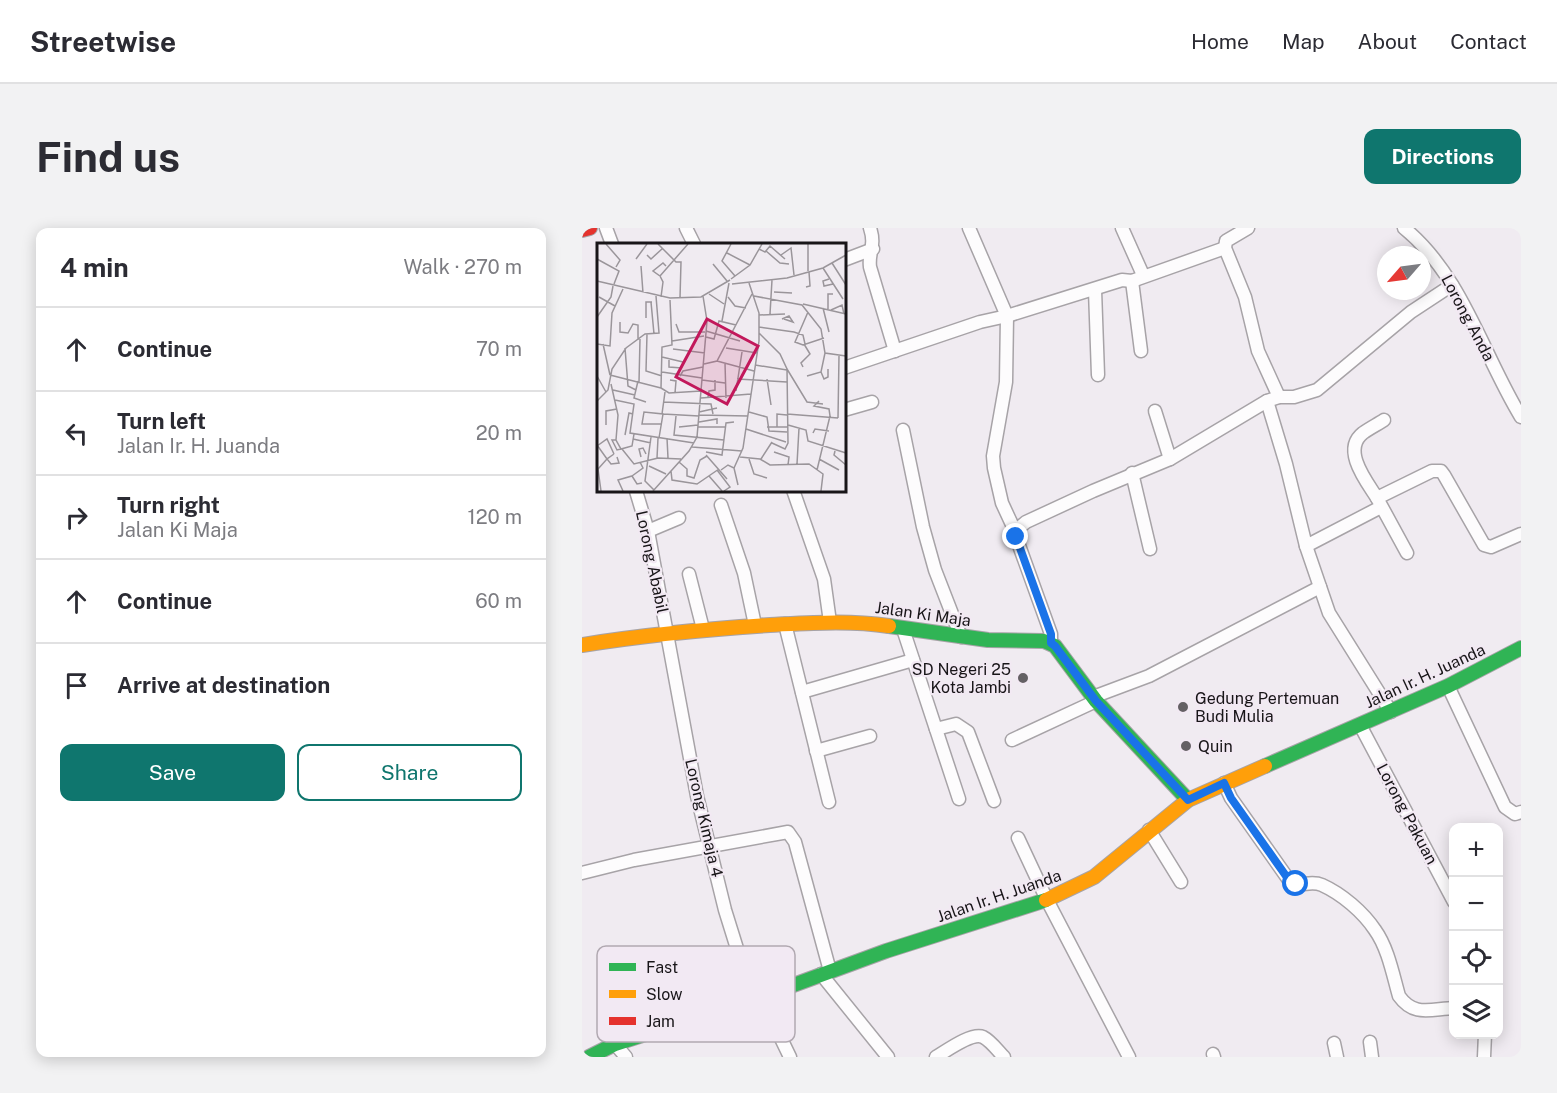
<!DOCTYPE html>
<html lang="en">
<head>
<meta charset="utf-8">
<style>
	:root { --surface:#fff; --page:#f2f2f3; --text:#2b2b33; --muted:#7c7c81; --line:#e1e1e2; --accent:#0f766e }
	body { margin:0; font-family:"Public Sans",sans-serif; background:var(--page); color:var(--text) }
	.controls { position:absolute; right:18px; bottom:18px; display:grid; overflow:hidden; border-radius:12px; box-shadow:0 3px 15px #0003 }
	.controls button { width:54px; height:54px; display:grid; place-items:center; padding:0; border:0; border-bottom:2px solid var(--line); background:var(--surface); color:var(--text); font:30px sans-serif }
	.compass { position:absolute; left:795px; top:18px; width:54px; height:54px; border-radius:50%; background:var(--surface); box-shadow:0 3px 15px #0003; rotate:242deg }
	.stop { position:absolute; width:18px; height:18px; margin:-14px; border:4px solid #1a73e8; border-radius:50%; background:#fff }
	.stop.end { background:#1a73e8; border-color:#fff; box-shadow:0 2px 6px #0008 }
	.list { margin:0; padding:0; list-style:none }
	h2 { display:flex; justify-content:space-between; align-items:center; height:78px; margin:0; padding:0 24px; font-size:26px }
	h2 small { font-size:20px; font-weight:400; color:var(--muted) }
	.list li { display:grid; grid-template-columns:39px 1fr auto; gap:18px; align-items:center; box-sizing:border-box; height:84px; padding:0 24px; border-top:2px solid var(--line) }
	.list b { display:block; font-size:22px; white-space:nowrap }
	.list p { margin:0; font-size:20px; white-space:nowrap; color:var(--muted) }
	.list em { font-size:20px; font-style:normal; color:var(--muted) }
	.actions { display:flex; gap:12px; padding:18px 24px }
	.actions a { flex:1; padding:14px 0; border:2px solid var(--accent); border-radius:12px; text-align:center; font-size:21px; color:var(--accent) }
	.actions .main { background:var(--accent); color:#fff }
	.icon { flex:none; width:33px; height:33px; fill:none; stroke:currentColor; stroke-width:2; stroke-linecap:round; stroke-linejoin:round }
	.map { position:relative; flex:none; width:939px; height:829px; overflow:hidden; border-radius:12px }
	header { display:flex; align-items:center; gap:36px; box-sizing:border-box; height:84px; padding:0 30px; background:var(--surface); border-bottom:2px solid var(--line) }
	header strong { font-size:28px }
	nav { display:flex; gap:33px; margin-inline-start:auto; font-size:21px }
	.intro { display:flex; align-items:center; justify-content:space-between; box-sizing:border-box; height:144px; padding:0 36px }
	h1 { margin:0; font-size:42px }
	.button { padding:15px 27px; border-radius:12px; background:var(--accent); color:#fff; font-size:21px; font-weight:700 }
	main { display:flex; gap:36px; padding:0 36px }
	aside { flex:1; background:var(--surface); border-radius:12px; box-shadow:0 3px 15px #0003 }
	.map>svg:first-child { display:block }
</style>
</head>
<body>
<header>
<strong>Streetwise</strong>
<nav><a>Home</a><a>Map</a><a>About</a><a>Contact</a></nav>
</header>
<div class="intro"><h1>Find us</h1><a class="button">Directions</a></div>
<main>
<aside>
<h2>4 min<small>Walk · 270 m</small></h2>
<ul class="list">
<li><svg class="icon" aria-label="ahead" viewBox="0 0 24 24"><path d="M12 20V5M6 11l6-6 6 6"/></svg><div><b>Continue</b></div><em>70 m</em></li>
<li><svg class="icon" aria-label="left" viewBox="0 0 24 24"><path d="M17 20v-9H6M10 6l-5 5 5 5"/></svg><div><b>Turn left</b><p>Jalan Ir. H. Juanda</p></div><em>20 m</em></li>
<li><svg class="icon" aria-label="right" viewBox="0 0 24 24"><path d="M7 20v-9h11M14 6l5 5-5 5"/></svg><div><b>Turn right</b><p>Jalan Ki Maja</p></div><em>120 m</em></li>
<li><svg class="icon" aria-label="ahead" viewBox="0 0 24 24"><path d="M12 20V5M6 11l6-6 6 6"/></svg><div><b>Continue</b></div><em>60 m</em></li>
<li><svg class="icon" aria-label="arrive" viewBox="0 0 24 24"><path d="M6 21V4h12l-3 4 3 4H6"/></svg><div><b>Arrive at destination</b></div></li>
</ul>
<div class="actions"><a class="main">Save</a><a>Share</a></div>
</aside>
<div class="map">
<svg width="939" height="829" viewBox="0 0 939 829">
	<rect width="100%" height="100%" fill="#f0ebf1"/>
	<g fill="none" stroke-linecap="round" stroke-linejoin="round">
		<defs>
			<g id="street">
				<path d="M 24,0 L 30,16"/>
				<path d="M 104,0 L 112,16"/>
				<path d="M 288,0 C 294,18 286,24 288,39 L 313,123"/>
				<path d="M 387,0 L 425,88 L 424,154 L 411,228 L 412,240 L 420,275 L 433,303 L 434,309 L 469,406 L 469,415"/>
				<path d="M 540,0 L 561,47"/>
				<path d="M 666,0 L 644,13 L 643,20 L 663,69 L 676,123 L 697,169"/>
				<path d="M 822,0 C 880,47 901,127 939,189"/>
				<path d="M 262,32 L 291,21"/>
				<path d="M 550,53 L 559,123"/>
				<path d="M 513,62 L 516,147"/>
				<path d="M 262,140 L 398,94 L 425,88 L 540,52 L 550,53 L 643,20"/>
				<path d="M 685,173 L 704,236 L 724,318 L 747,385 L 809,484"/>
				<path d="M 262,182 L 290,174"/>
				<path d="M 573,183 L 588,231"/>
				<path d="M 321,202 L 341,299 L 353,342 L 379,409"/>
				<path d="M 550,245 L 568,321"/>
				<path d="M 211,262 L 242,351 L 248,394"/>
				<path d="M 54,263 L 66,303 L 115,568 L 143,682 L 171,772"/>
				<path d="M 795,270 C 785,254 759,222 781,205 C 788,200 796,196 802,192"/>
				<path d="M 139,277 L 162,345 L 173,397"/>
				<path d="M 66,303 L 97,290"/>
				<path d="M 433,303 L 444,294 L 511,263 L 588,231 L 685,173 L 697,169 L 712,169 L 735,162 L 829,84 L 870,57"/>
				<path d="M 724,318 L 799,279"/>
				<path d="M 825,325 L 795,270 L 850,243 L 859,243 L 862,247 L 902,317 L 909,319 L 939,306"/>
				<path d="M 107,346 L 121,401"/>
				<path d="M 203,396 L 247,574"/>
				<path d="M 321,401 L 377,571"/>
				<path d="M 866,458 L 923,579 L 933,586 L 939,584"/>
				<path d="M 220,464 L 331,432"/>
				<path d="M 511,469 L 567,448 L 738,359"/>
				<path d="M 778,497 L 872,674"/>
				<path d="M 354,501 L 374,496 L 386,504 L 412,573"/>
				<path d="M 430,512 L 514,473"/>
				<path d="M 234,523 L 288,508"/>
				<path d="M 642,555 L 649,570 L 709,655 C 720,659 729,652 740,657 C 760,666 781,684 793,702 C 806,720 811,747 817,768 C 832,789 848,781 872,780"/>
				<path d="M 567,602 L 599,654"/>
				<path d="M 436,610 L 465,672 L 547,829"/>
				<path d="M 0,645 L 52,632 L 206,604 L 213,614 L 248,743"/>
				<path d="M 239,746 L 306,829"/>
				<path d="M 179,769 L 208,829"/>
				<path d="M 788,814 L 790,829"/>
				<path d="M 752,815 L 755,829"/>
				<path d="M 33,816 L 44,829"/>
				<path d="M 631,826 L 632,829"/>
				<path d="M 354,829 C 364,823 390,804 401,809 C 409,813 416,823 422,829"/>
				<path d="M 902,829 L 903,806"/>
			</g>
			<g id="fast">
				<path d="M 307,398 L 406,412 L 462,413 L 473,418 L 514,473 L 606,572"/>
				<path d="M 683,538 L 866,458 L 939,420"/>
				<path d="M 7,829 L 33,816 L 179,769 L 304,723 L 464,672"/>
			</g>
			<g id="slow">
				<path d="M 0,417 C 63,407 125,401 188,397 C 228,395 267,392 307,398"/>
				<path d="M 464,672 L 512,649 L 606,572 L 683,538"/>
			</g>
			<path id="jam" d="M 0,2 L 8,0"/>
		</defs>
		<use href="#street" stroke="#a7a3a7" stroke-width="15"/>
		<use href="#fast" stroke="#a7a3a7" stroke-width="16"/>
		<use href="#slow" stroke="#a7a3a7" stroke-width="16"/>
		<use href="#jam" stroke="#a7a3a7" stroke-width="16"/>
		<use href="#street" stroke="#fdfcfd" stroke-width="12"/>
		<use href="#fast" stroke="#30b455" stroke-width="14"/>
		<use href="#slow" stroke="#ff9f0a" stroke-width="14"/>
		<use href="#jam" stroke="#e5322d" stroke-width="14"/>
	</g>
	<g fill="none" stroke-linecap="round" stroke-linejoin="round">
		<path stroke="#1a73e8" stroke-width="8" d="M 434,309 L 469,406 L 469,415 L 473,418 L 514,473 L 606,572 L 642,555 L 649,570 L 709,655 L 714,656"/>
	</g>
	<g fill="#646064" stroke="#f2e9f3" stroke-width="2">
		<circle cx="441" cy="450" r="6"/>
		<circle cx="601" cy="479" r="6"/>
		<circle cx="604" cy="518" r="6"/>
	</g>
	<g text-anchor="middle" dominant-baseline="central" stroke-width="4.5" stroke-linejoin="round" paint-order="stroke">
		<g font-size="16" fill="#181518" stroke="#f2e9f3">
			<text transform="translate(886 90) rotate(62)">Lorong Anda</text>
			<text transform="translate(70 334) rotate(78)">Lorong Ababil</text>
			<text transform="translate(341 386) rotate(8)">Jalan Ki Maja</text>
			<text transform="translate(843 448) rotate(-25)">Jalan Ir. H. Juanda</text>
			<text transform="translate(825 586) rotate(62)">Lorong Pakuan</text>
			<text transform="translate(122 590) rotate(77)">Lorong Kimaja 4</text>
			<text transform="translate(417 668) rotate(-19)">Jalan Ir. H. Juanda</text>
		</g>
		<g font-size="16" fill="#181518" stroke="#f2e9f3" text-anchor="start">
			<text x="429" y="441" text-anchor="end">SD Negeri 25<tspan x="429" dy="18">Kota Jambi</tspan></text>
			<text x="613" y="470">Gedung Pertemuan<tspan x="613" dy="18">Budi Mulia</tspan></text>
			<text x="616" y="518">Quin</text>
		</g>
	</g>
	<g transform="translate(15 15)">
		<rect width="249" height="249" fill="#f0ebf1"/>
		<path fill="none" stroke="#9a959a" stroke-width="1.5" d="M 9,1 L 23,17 L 19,24M 61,1 L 79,19 L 84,19 L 83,55M 134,1 L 125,18 L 138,33M 211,1 L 211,28M 162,6 L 168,9 L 173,3 L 188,16M 169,8 L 183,20 L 192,21M 130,10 L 153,22M 50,12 L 54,16 L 66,5M 184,12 L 194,5 L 197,32M 0,16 L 22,28 L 17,41M 39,16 L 50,1M 235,20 L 249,42M 116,21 L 130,38M 44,23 L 46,50M 69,23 L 66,20 L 56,28 L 63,33 L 91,1M 226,25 L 246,56M 63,33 L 66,39 L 64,54M 134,36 L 153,22 L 165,1M 232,36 L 226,38 L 227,43 L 236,41M 0,38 L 73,55 L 104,54 L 133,37M 135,41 L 190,35 L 226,25 L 249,12M 209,44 L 213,43 L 212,29M 177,49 L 195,50M 112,51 L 127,61M 157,53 L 205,62 L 224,86 L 228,110 L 249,113M 2,54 L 18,63M 131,54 L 138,63 L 149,65M 54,59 L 57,91M 206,61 L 249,71M 226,65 L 232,89M 231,66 L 231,51 L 236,51M 234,67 L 245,62 L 247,71M 211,69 L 198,99 L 206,102 L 227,95M 173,71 L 175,37M 162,72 L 188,71M 0,74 L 14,54 L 16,43M 49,75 L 49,59 L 55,59M 185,76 L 192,73 L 196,79 L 187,76M 125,78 L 132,40M 23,79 L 23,89 L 31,90 L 36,81 L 41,82 L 41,97M 79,81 L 82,89 L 108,89M 162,84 L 197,89 L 206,92 L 208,101M 109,88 L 143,98M 162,90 L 183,111 L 190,126 L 191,200 L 188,206 L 175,200M 50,91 L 49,128 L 65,133M 109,94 L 117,96 L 122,78 L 139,82M 75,98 L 107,93M 0,101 L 13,103 L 15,70 L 26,46M 6,101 L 13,132M 28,105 L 31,143 L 39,147M 129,105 L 160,110M 76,106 L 108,110M 65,114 L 86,119M 72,115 L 72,124 L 85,125M 120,118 L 157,128M 128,120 L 129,155M 107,121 L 120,118 L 155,51M 158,122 L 190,127M 206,124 L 204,120 L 213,111 L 207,101M 190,126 L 210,159 L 226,161M 65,129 L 105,135M 224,129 L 227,136 L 231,134 L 231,126M 13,132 L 64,145M 0,133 L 9,149M 83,133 L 86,128 L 106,124M 210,133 L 224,129 L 228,110M 140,136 L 190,139M 170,136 L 174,162M 73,137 L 79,138 L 78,150M 105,137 L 128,140M 41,138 L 37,155 L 49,159M 42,139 L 43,96M 14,141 L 21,172 L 19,197 L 24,206 L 35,203 L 37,191M 64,145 L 65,104 L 75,102 L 73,57M 64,145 L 72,150 L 104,148M 16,147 L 38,152M 139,148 L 145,109M 104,155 L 154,151M 111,155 L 112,148 L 118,147 L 118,137M 18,157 L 37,161 L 33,190 L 97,200M 0,158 L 11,147 L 15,126 L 29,105 L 48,91 L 62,90 L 59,53M 66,159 L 114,161 L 116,171M 102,169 L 120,165M 152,169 L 170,174 L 172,188 L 190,189M 65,171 L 68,149M 66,171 L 102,173M 190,171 L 241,175M 102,172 L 151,173M 79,173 L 77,192 L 127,197M 241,175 L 242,113M 102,179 L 120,176 L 120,181M 9,182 L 9,168 L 20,166M 191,182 L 209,187 L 211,198 L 249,210M 82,184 L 101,182M 101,184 L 128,184M 170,184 L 191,184M 180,184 L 180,171 L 190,172M 149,186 L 189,199M 216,190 L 218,186 L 232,188M 28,192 L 32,170 L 36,171M 54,194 L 48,238 L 57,247M 62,195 L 66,171 L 47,169 L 45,181 L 64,181M 70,195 L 71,215M 36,196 L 54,200M 19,197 L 15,197 L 20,207 L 24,206M 0,202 L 10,216 L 1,226M 0,203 L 10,196 L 17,211M 95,204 L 145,208M 25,206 L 37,221 L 61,215 L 84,216M 238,208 L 237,212 L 249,222M 109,209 L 125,212 L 129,180 L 137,179M 177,209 L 192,214 L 191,222M 17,211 L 10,216 L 14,221 L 22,220 L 20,214M 109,212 L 130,236M 44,214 L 42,206 L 46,205 L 49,211M 143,214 L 163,216 L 173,222 L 212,221 L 226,231 L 224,248M 60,215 L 61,195M 152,216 L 157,231 L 170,235M 164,216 L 175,199M 222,216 L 242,227M 82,219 L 90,226 L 90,233 L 97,235 L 103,217 L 110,213M 200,221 L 202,185M 52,223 L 69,231M 137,225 L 146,205 L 162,98 L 162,70 L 152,40M 1,226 L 4,248M 120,227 L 133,244 L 127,248M 124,227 L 131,222 L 137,225 L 141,242M 220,227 L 233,173 L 232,166 L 217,163 L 222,158M 74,228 L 75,237 L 100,241 L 122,226M 35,233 L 46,225 L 43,219M 112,233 L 125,248M 26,248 L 21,237 L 35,233 L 40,241 L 45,240M 56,248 L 92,208 L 100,194 L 110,78 L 106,53"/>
		<path fill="#c2185b" fill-opacity="0.15" stroke="#c2185b" stroke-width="3" d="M 110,76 L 161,103 L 130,161 L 79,134 Z"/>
		<rect width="249" height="249" fill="none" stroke="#181518" stroke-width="3"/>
	</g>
	<rect x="15" y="718" width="198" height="96" rx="9" fill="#f2e9f3" stroke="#b1a9b1" stroke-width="1.5"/>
	<rect x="27" y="735" width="27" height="8" fill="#30b455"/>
	<rect x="27" y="762" width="27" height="8" fill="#ff9f0a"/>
	<rect x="27" y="789" width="27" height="8" fill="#e5322d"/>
	<g font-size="16" fill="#181518">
		<text x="64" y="745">Fast</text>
		<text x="64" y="772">Slow</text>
		<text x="64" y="799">Jam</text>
	</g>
</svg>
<div class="controls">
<button>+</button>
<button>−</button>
<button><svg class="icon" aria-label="locate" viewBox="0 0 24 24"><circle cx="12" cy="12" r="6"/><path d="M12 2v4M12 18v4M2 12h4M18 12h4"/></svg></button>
<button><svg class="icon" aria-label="layers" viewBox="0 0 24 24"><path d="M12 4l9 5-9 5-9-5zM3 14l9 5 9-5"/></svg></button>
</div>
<svg class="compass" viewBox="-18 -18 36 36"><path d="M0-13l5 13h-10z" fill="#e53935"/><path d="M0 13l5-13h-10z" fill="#7c7c81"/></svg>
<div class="stop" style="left:714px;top:656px"></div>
<div class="stop end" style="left:434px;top:309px"></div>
</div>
</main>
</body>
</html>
